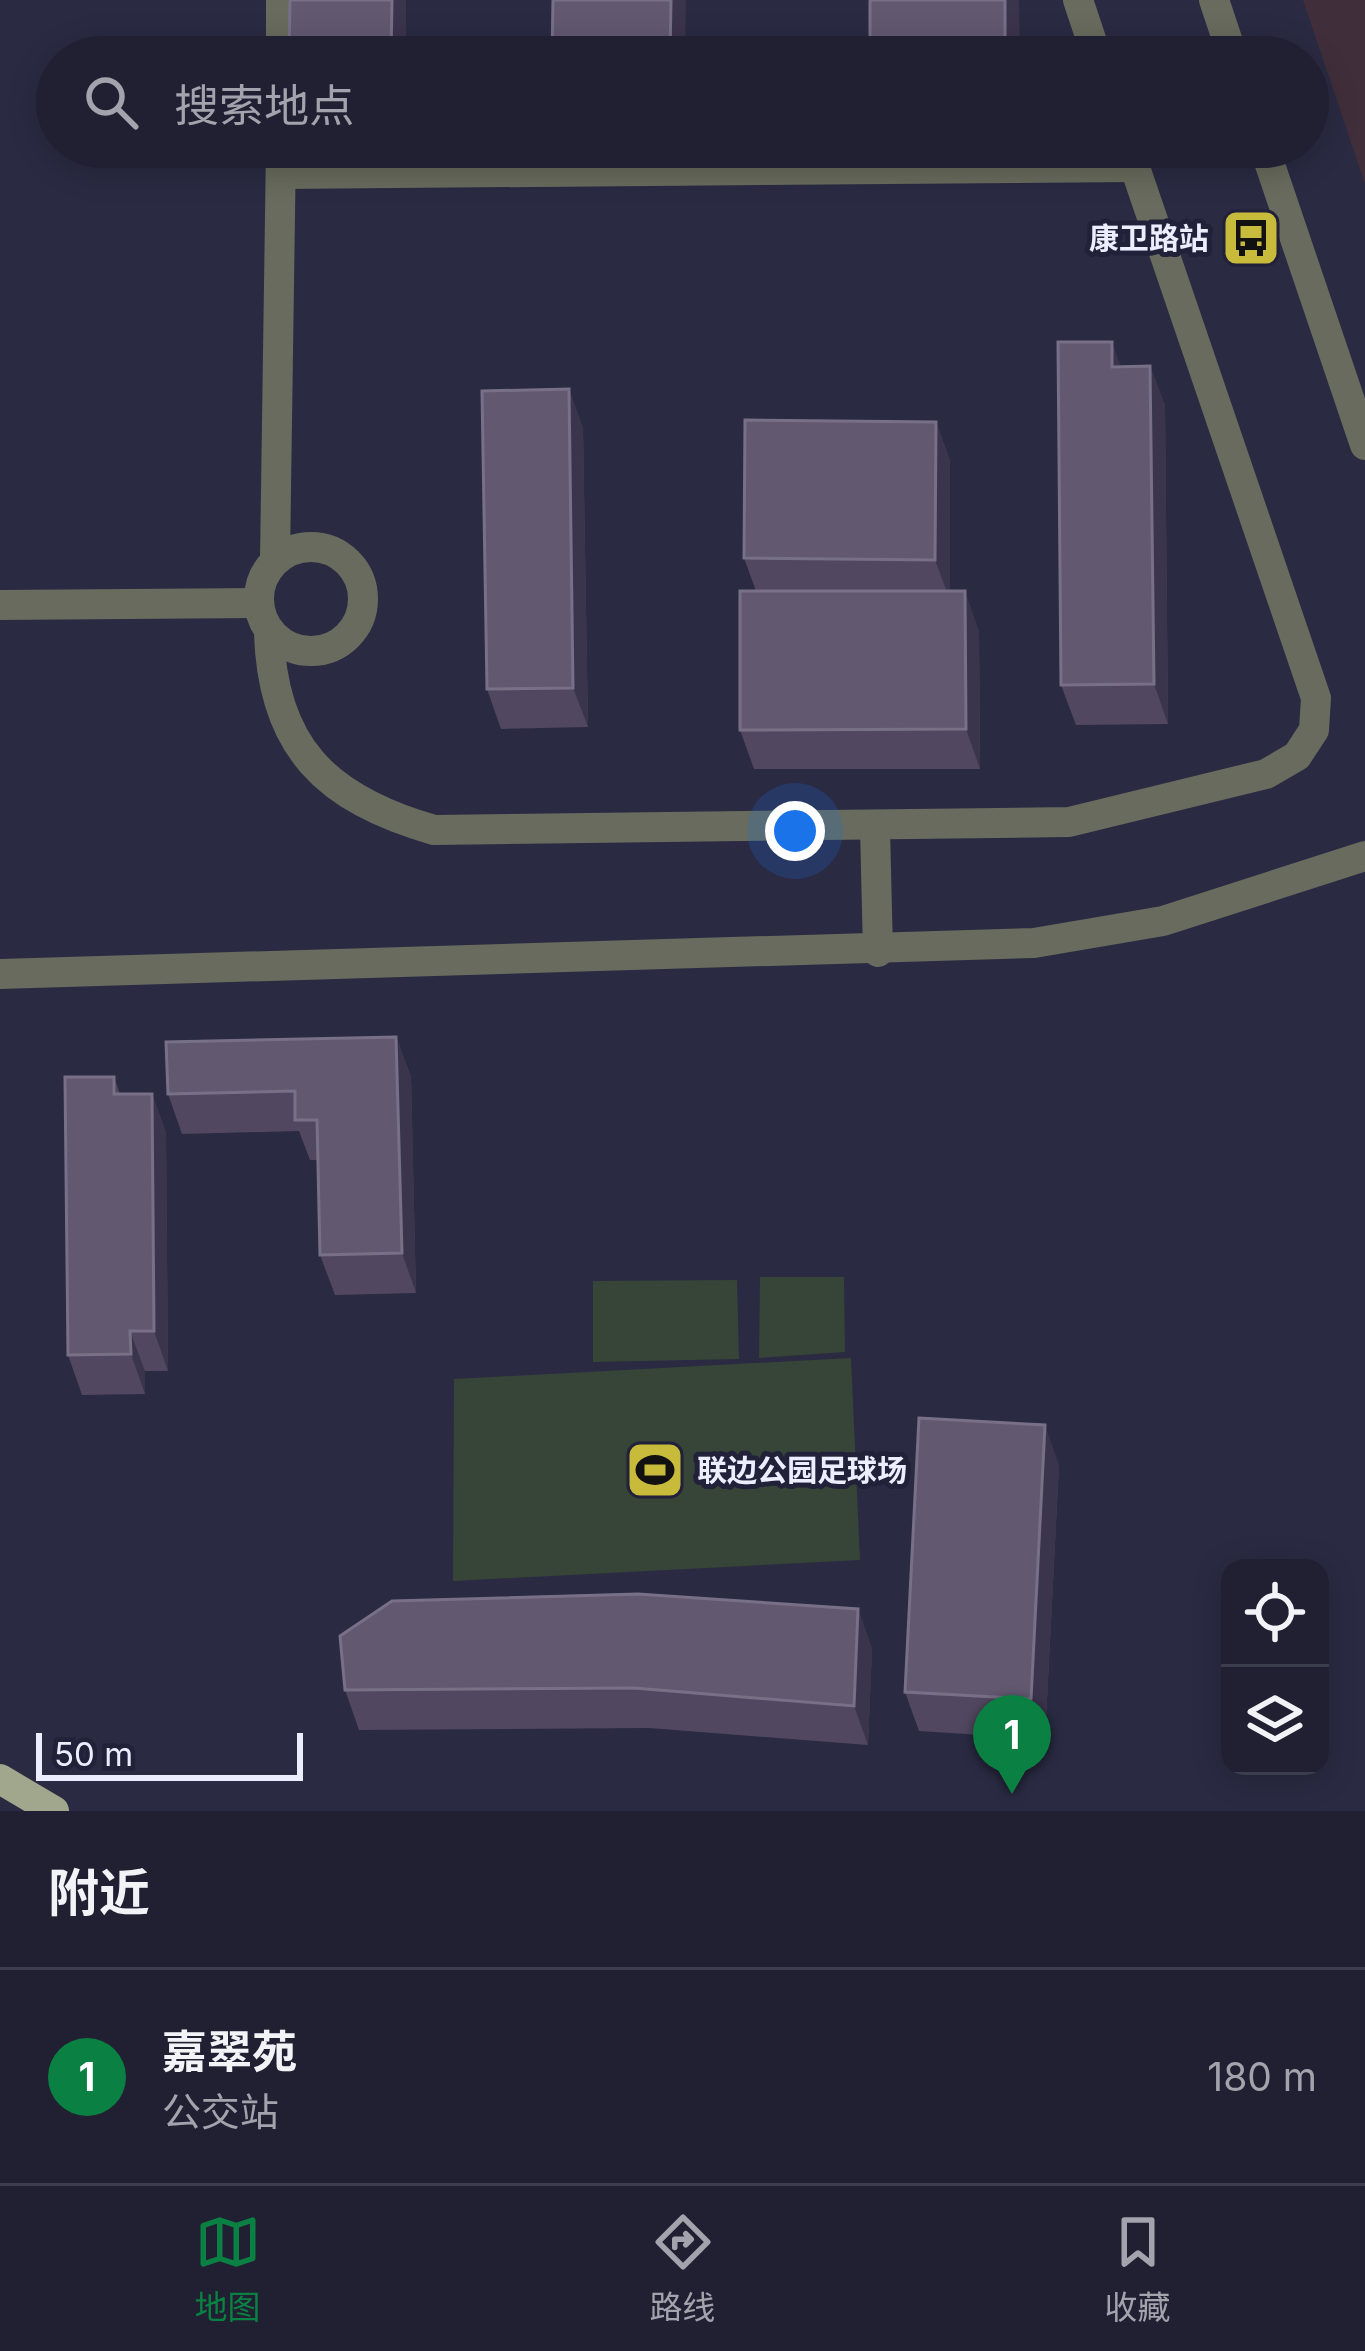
<!DOCTYPE html>
<html lang="zh">
<head>
<meta charset="utf-8">
<style>
	:root { --surface:#202032; --page:#28283a; --text:#f1f3f6; --muted:#a2a3ac; --line:#3d3e4d; --accent:#0b8043 }
	body { margin:0; font-family:Inter,"Noto Sans SC",sans-serif; background:var(--page); color:var(--text) }
	.controls { position:absolute; right:36px; bottom:36px; display:grid; overflow:hidden; border-radius:24px; box-shadow:0 6px 30px #0003 }
	.controls button { width:108px; height:108px; display:grid; place-items:center; padding:0; border:0; border-bottom:3px solid var(--line); background:var(--surface); color:var(--text); font:60px sans-serif }
	.scale { position:absolute; left:36px; bottom:30px; width:267px; box-sizing:border-box; padding-left:12px; border:6px solid #ecedfe; border-top:0; font-size:33px; line-height:42px; white-space:nowrap; color:#ecedfe; -webkit-text-stroke:9px #212139; paint-order:stroke }
	.you { position:absolute; left:795px; top:831px; width:42px; height:42px; margin:-30px; border:9px solid #fff; border-radius:50%; background:#1a73e8; box-shadow:0 0 0 18px #1a73e833 }
	.badge { display:grid; place-items:center; width:78px; height:78px; border-radius:50%; background:var(--accent); color:#fff; font-size:39px; font-weight:700 }
	.pin { position:absolute; translate:-50% -99px; filter:drop-shadow(0 3px 6px #0008) }
	.pin::after { content:''; position:absolute; top:63px; width:42px; height:36px; background:inherit; clip-path:polygon(0 0,100% 0,50% 100%) }
	.list { margin:0; padding:0; list-style:none }
	h2 { display:flex; justify-content:space-between; align-items:center; height:156px; margin:0; padding:0 48px; font-size:51px }
	h2 small { font-size:39px; font-weight:400; color:var(--muted) }
	.list li { display:grid; grid-template-columns:78px 1fr auto; gap:36px; align-items:center; box-sizing:border-box; height:216px; padding:0 48px; border-top:3px solid var(--line) }
	.list b { display:block; font-size:45px; white-space:nowrap }
	.list p { margin:0; font-size:39px; white-space:nowrap; color:var(--muted) }
	.list em { font-size:39px; font-style:normal; color:var(--muted) }
	.icon { flex:none; width:66px; height:66px; fill:none; stroke:currentColor; stroke-width:2; stroke-linecap:round; stroke-linejoin:round }
	.map { position:relative; flex:none; width:1365px; height:1811px; overflow:hidden }
	.search { position:absolute; background:var(--surface); box-shadow:0 6px 30px #0003; left:36px; right:36px; top:36px; height:132px; display:flex; align-items:center; gap:30px; box-sizing:border-box; padding:0 42px; border-radius:66px; color:var(--muted); font-size:45px }
	.sheet { height:372px; background:var(--surface) }
	nav { display:flex; justify-content:space-around; align-items:center; box-sizing:border-box; height:168px; border-top:3px solid var(--line); background:var(--surface); font-size:33px; color:var(--muted) }
	nav a { display:grid; justify-items:center; gap:6px }
	nav .on { color:var(--accent) }
	.map>svg:first-child { display:block }
</style>
</head>
<body>
<div class="map">
<svg width="1365" height="1811" viewBox="0 0 1365 1811">
	<rect width="100%" height="100%" fill="#2a2a43"/>
	<path fill="#402f3a" d="M 1303,0 L 1365,0 L 1365,184 Z"/>
	<g fill="#364537">
		<path d="M 760,1277 L 844,1277 L 845,1352 L 759,1358 Z"/>
		<path d="M 737,1280 L 739,1359 L 593,1362 L 593,1281 Z"/>
		<path d="M 851,1358 L 860,1560 L 453,1581 L 454,1379 Z"/>
	</g>
	<g fill="none" stroke-linecap="round" stroke-linejoin="round">
		<g stroke="#686b5d" stroke-width="30">
			<path d="M 281,0 L 281,57"/>
			<path d="M 1078,0 L 1097,57"/>
			<path d="M 1214,0 L 1233,57"/>
			<path d="M 1264,147 L 1365,445"/>
			<path d="M 281,174 L 1135,167"/>
			<circle cx="311" cy="599" r="52"/>
			<path d="M 275,559 L 281,147"/>
			<path d="M 0,605 L 258,603"/>
			<path d="M 269,632 C 272,747 326,799 434,830 L 1069,822 L 1266,774 L 1297,756 L 1314,730 L 1316,698 L 1128,147"/>
			<path d="M 875,828 L 878,952"/>
			<path d="M 0,974 L 1034,943 L 1163,921 L 1365,856"/>
		</g>
		<path stroke="#a1a78c" stroke-width="30" d="M 0,1779 L 54,1811"/>
	</g>
	<g fill="#524760">
		<path d="M 559,147 L 684,147 L 683,165 L 565,162 Z"/>
		<path d="M 884,147 L 1020,147 L 1020,150 L 885,150 Z"/>
		<path d="M 1150,366 L 1165,406 L 1168,724 L 1076,725 L 1061,685 L 1121,367 Z"/>
		<path d="M 569,389 L 583,429 L 588,727 L 501,729 L 487,689 Z"/>
		<path d="M 936,422 L 950,461 L 950,591 L 979,631 L 980,769 L 754,769 L 740,730 L 756,591 L 744,558 Z"/>
		<path d="M 396,1037 L 411,1077 L 416,1293 L 335,1295 L 320,1255 L 318,1160 L 310,1160 L 299,1131 L 182,1134 L 168,1094 Z"/>
		<path d="M 114,1077 L 120,1094 L 152,1094 L 166,1133 L 168,1371 L 145,1371 L 145,1394 L 82,1395 L 68,1355 Z"/>
		<path d="M 1059,1465 L 1045,1739 L 919,1731 L 905,1692 Z"/>
		<path d="M 858,1609 L 872,1649 L 868,1745 L 649,1728 L 359,1730 L 345,1690 Z"/>
	</g>
	<g fill="#3b344d">
		<path d="M 392,0 L 406,0 L 406,57 L 391,57 Z"/>
		<path d="M 671,0 L 686,0 L 685,57 L 670,57 Z"/>
		<path d="M 1005,0 L 1019,0 L 1020,57 L 1005,57 Z"/>
		<path d="M 677,147 L 684,147 L 683,165 Z"/>
		<path d="M 1112,342 L 1126,381 L 1112,367 Z"/>
		<path d="M 1150,366 L 1165,406 L 1168,724 L 1154,684 Z"/>
		<path d="M 569,389 L 583,429 L 588,727 L 573,688 Z"/>
		<path d="M 936,422 L 950,461 L 950,600 L 935,560 Z"/>
		<path d="M 965,591 L 979,631 L 980,769 L 966,729 Z"/>
		<path d="M 396,1037 L 411,1077 L 416,1293 L 402,1253 Z"/>
		<path d="M 152,1094 L 166,1133 L 168,1371 L 154,1331 Z"/>
		<path d="M 130,1331 L 145,1371 L 145,1394 L 131,1354 Z"/>
		<path d="M 1045,1425 L 1059,1465 L 1045,1739 L 1031,1699 Z"/>
		<path d="M 858,1609 L 872,1649 L 868,1745 L 854,1706 Z"/>
	</g>
	<g fill="#625971" stroke="#787087" stroke-width="3">
		<path d="M 290,0 L 392,0 L 391,57 L 289,57 Z"/>
		<path d="M 553,0 L 671,0 L 670,57 L 552,57 Z"/>
		<rect x="870" y="0" width="135" height="57"/>
		<path d="M 1058,342 L 1112,342 L 1112,367 L 1150,366 L 1154,684 L 1061,685 Z"/>
		<path d="M 569,389 L 573,688 L 487,689 L 482,391 Z"/>
		<path d="M 745,420 L 936,422 L 935,560 L 744,558 Z"/>
		<path d="M 740,591 L 965,591 L 966,729 L 740,730 Z"/>
		<path d="M 396,1037 L 402,1253 L 320,1255 L 317,1120 L 295,1120 L 295,1091 L 168,1094 L 166,1042 Z"/>
		<path d="M 65,1077 L 114,1077 L 114,1094 L 152,1094 L 154,1331 L 130,1331 L 131,1354 L 68,1355 Z"/>
		<path d="M 919,1418 L 1045,1425 L 1031,1699 L 905,1692 Z"/>
		<path d="M 638,1594 L 858,1609 L 854,1706 L 634,1688 L 345,1690 L 340,1636 L 392,1601 Z"/>
	</g>
	<defs>
		<symbol id="bus-square" viewBox="-11 -11 22 22"><rect x="-9" y="-9" width="18" height="18" rx="4" fill="#c8bb3b" stroke="#212139"/><path d="M-5-6H5V4H4V6H2V4H-2V6H-4V4H-5ZM-3.5-4V0h7V-4ZM-3.5 1.2v1.5H-2V1.2ZM2 1.2v1.5H3.5V1.2Z" fill="#111"/></symbol>
		<symbol id="stadium-square" viewBox="-11 -11 22 22"><rect x="-9" y="-9" width="18" height="18" rx="4" fill="#c8bb3b" stroke="#212139"/><path d="M0-5a6.5 5 0 1 0 0 10a6.5 5 0 1 0 0-10ZM-3.5-1.8h7v3.6h-7Z" fill="#111"/></symbol>
	</defs>
	<g fill-rule="evenodd">
		<use href="#bus-square" x="1218" y="205" width="66" height="66"/>
		<use href="#stadium-square" x="622" y="1437" width="66" height="66"/>
	</g>
	<g text-anchor="middle" dominant-baseline="central" stroke-width="10" stroke-linejoin="round" paint-order="stroke">
		<g font-size="30" font-weight="bold" fill="#ecedfe" stroke="#212139" text-anchor="end">
			<text x="1209" y="238">康卫路站</text>
			<text x="697" y="1470" text-anchor="start">联边公园足球场</text>
		</g>
	</g>
</svg>
<div class="controls">
<button><svg class="icon" aria-label="locate" viewBox="0 0 24 24"><circle cx="12" cy="12" r="6"/><path d="M12 2v4M12 18v4M2 12h4M18 12h4"/></svg></button>
<button><svg class="icon" aria-label="layers" viewBox="0 0 24 24"><path d="M12 4l9 5-9 5-9-5zM3 14l9 5 9-5"/></svg></button>
</div>
<div class="scale">50 m</div>
<div class="you"></div>
<div class="pin badge" style="left:1012px;top:1794px">1</div>
<div class="search"><svg class="icon" aria-label="search" viewBox="0 0 24 24"><circle cx="10" cy="10" r="6"/><path d="M15 15l6 6"/></svg>搜索地点</div>
</div>
<section class="sheet">
<h2>附近<small></small></h2>
<ul class="list">
<li><span class="badge">1</span><div><b>嘉翠苑</b><p>公交站</p></div><em>180 m</em></li>
</ul>
</section>
<nav>
<a class="on"><svg class="icon" aria-label="map" viewBox="0 0 24 24"><path d="M3 6l6-2 6 2 6-2v14l-6 2-6-2-6 2zM9 4v14M15 6v14"/></svg>地图</a>
<a><svg class="icon" aria-label="directions" viewBox="0 0 24 24"><path d="M12 3l9 9-9 9-9-9zM9 14v-3h6M13 9l2 2-2 2"/></svg>路线</a>
<a><svg class="icon" aria-label="saved" viewBox="0 0 24 24"><path d="M7 4h10v16l-5-4-5 4z"/></svg>收藏</a>
</nav>
</body>
</html>
